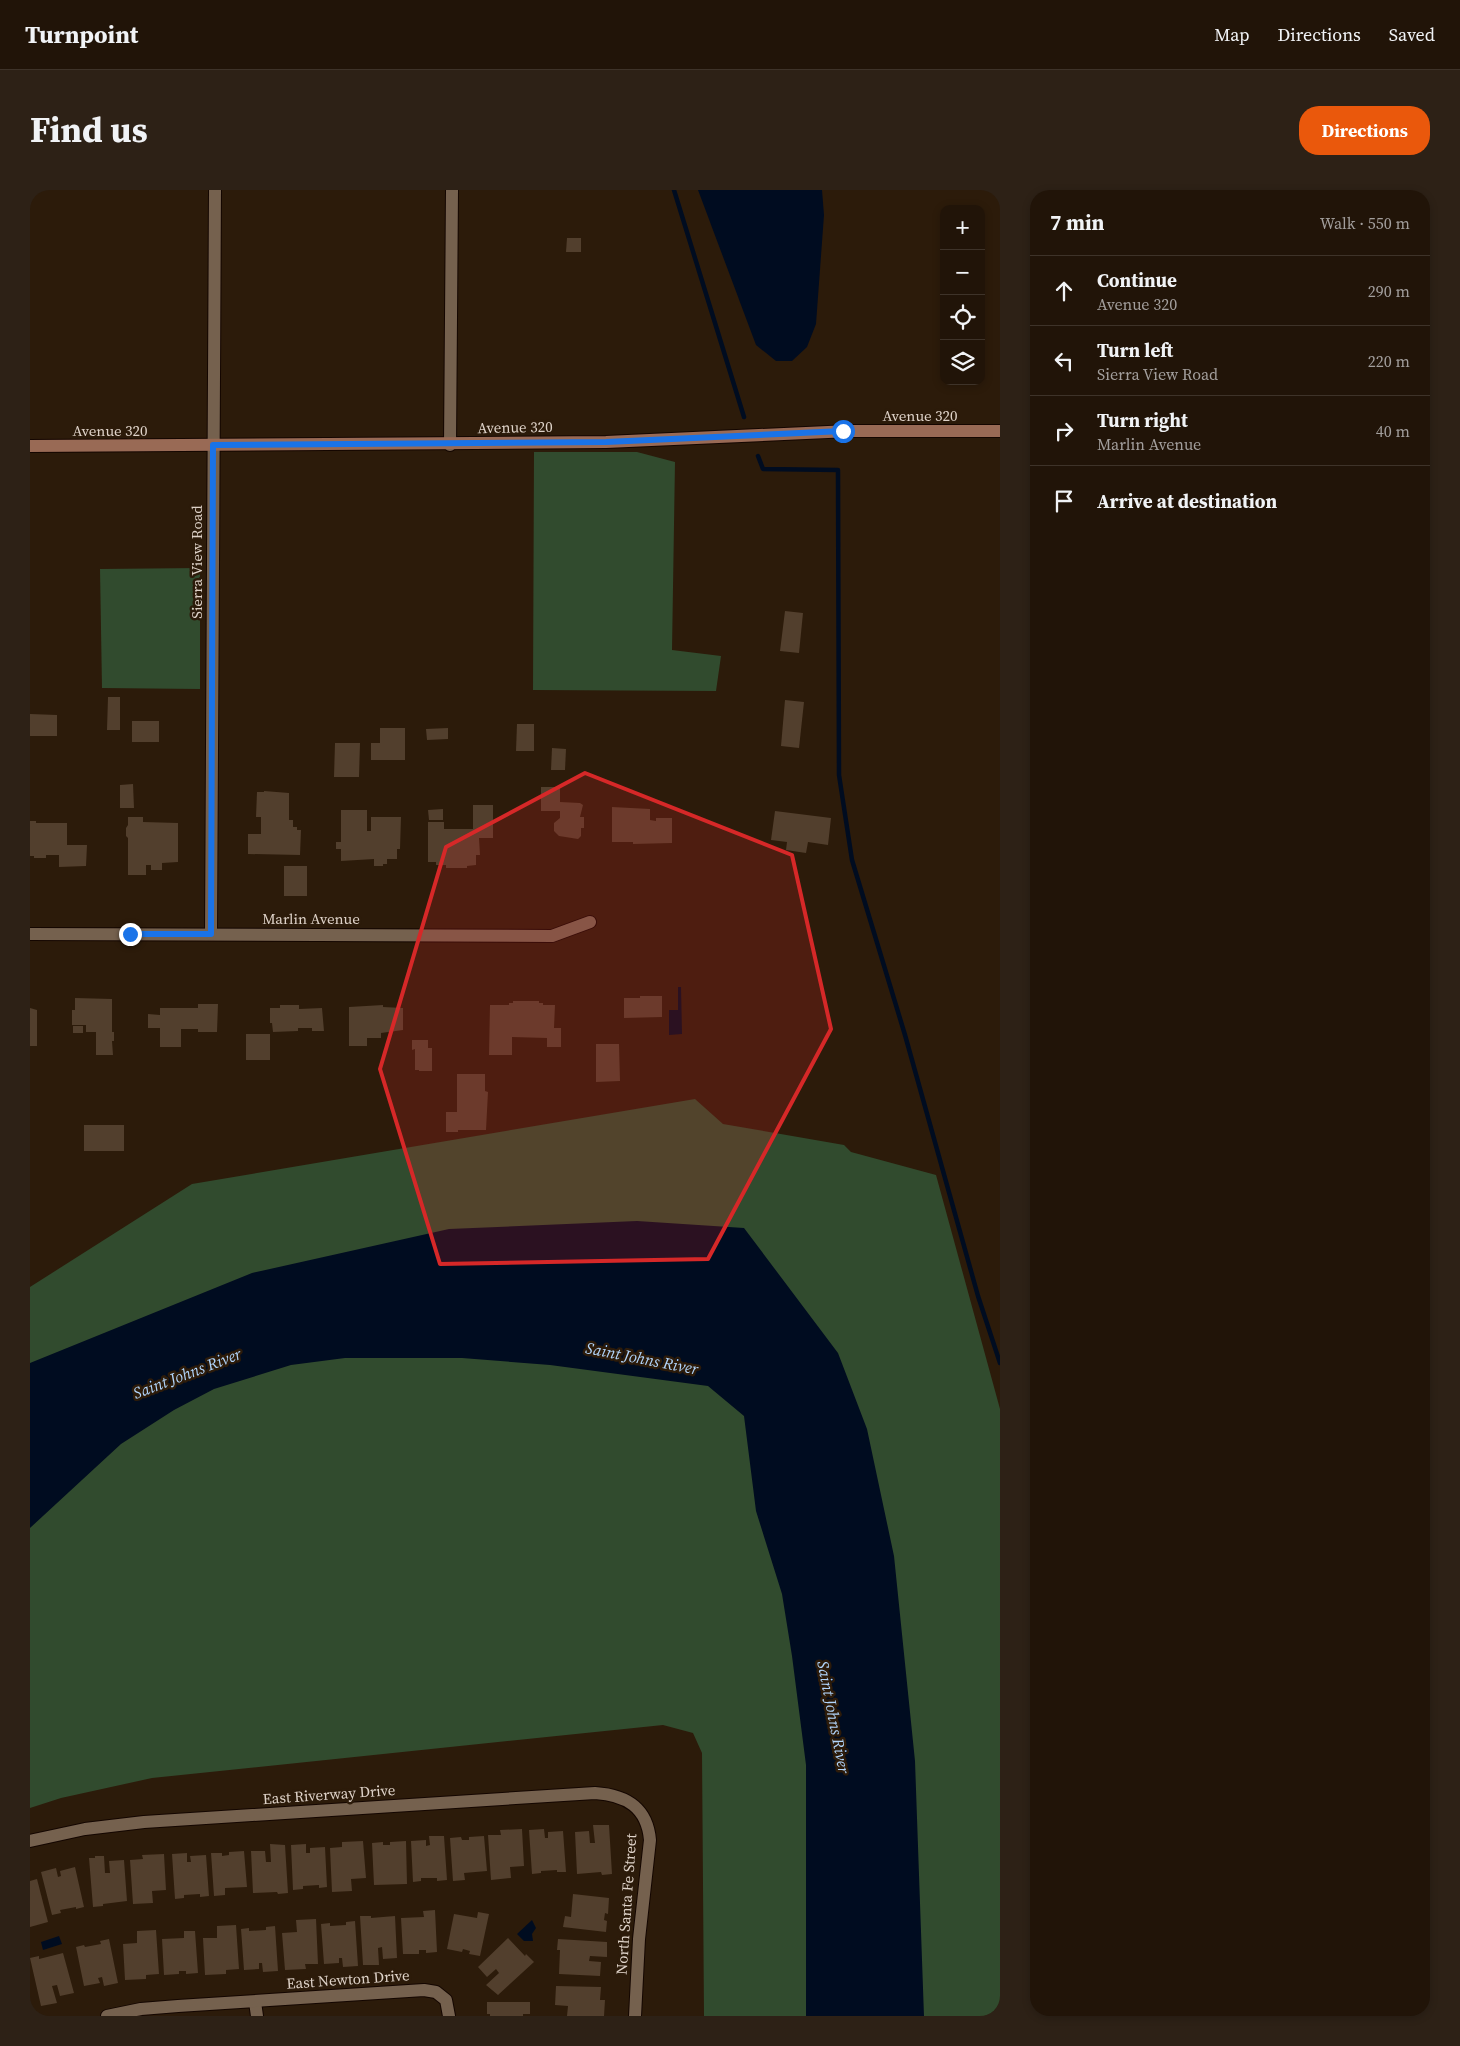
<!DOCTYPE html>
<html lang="en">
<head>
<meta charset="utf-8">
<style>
	:root { --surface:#211408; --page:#2d2116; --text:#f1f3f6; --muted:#a29e9c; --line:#3e3329; --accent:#ea580c }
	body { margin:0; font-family:"Source Serif 4",serif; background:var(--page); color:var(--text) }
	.controls { position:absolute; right:15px; top:15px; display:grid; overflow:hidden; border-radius:10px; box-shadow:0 2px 8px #0003 }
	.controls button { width:45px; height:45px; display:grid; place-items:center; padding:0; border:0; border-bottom:1px solid var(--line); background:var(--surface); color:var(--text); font:25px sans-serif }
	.stop { position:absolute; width:15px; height:15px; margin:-11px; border:4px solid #1a73e8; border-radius:50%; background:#fff }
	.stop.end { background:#1a73e8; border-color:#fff; box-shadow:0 1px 5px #0008 }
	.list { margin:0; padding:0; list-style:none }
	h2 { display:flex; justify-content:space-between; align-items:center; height:65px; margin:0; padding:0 20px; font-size:21px }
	h2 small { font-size:16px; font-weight:400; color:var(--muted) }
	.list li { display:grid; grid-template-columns:32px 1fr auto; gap:15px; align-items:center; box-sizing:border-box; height:70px; padding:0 20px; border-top:1px solid var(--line) }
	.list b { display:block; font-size:19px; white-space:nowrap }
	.list p { margin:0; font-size:16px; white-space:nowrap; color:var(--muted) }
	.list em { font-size:16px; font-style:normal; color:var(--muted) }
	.icon { flex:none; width:28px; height:28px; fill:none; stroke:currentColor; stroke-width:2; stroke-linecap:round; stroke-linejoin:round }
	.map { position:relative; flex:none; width:970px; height:1826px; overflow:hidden; border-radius:20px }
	header { display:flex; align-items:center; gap:30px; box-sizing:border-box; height:70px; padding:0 25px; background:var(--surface); border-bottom:1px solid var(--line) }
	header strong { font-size:24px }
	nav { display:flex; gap:28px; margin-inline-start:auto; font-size:18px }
	.intro { display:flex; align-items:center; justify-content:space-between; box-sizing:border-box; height:120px; padding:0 30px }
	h1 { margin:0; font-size:35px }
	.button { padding:12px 22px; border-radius:20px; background:var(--accent); color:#fff; font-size:18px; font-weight:700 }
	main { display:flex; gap:30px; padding:0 30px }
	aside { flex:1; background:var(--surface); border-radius:20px; box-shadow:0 2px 8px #0003 }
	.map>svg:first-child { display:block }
</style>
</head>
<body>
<header>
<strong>Turnpoint</strong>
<nav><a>Map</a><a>Directions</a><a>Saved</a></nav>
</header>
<div class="intro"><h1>Find us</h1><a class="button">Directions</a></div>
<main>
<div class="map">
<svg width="970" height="1826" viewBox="0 0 970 1826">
	<rect width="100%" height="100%" fill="#2c1b0a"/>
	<g fill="#314b2e">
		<path d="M 504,262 L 607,262 L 645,272 L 642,460 L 691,466 L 686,501 L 503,500 Z"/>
		<path d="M 170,378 L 170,499 L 72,498 L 70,379 Z"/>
		<path d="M 665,909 L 693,934 L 814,955 L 821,962 L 906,985 L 970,1219 L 970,1826 L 674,1826 L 672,1563 L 663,1543 L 633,1535 L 122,1588 L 31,1608 L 0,1618 L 0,1097 L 162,994 Z"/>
	</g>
	<g fill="#000c20">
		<path d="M 668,0 L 792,0 L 794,25 L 786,134 L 777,157 L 762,171 L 746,171 L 726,155 Z"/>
		<path d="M 648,797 L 651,797 L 652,844 L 639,845 L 639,820 L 648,820 Z"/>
		<path d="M 607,1031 L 714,1038 L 808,1163 L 837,1239 L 864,1366 L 885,1571 L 894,1826 L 776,1826 L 776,1575 L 762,1466 L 752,1404 L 726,1321 L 714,1226 L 678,1196 L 520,1175 L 432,1168 L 315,1168 L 261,1175 L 184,1199 L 144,1220 L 91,1254 L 0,1338 L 0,1173 L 222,1083 L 419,1039 Z"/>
		<path d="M 502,1730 L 506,1738 L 502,1744 L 503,1751 L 494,1751 L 487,1744 Z"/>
		<path d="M 29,1746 L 32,1754 L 13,1760 L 11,1752 Z"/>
	</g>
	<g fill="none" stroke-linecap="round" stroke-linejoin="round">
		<g stroke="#000c20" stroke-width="4.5">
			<path d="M 644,0 L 714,227"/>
			<path d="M 728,266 L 733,279 L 808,280 L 809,585 L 822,670 L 875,845 L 948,1106 L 970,1173"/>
		</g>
	</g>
	<g fill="#523f2d">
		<path d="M 537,48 L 551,48 L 551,62 L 536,62 Z"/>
		<path d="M 755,421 L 773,423 L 769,463 L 750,461 Z"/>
		<path d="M 78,507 L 90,507 L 90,540 L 77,540 Z"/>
		<path d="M 755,510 L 774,512 L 769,558 L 751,556 Z"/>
		<path d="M 0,524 L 27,525 L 27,546 L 0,546 Z"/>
		<rect x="102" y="531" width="27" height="21"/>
		<path d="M 487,534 L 504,534 L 504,561 L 486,561 Z"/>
		<path d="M 350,538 L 375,538 L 375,570 L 341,570 L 341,553 L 350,553 Z"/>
		<path d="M 418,538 L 418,549 L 397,550 L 396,539 Z"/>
		<path d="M 305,553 L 330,553 L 329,587 L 304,587 Z"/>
		<path d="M 522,558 L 536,559 L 535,580 L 521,580 Z"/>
		<path d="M 103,594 L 104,618 L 90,618 L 90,595 Z"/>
		<path d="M 511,597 L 530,597 L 530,612 L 550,613 L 553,615 L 550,627 L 554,627 L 554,638 L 551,638 L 551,646 L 548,649 L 529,646 L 524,641 L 524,633 L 530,628 L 530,621 L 511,621 Z"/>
		<path d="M 234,601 L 259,603 L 259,630 L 263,630 L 263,637 L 267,637 L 267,640 L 271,640 L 270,665 L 218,664 L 218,644 L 231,644 L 231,627 L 226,627 L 227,602 L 234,602 Z"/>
		<path d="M 443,615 L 463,615 L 463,648 L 449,648 L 450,665 L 446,665 L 446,675 L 437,676 L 437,678 L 416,678 L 416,675 L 406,675 L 406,672 L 398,672 L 398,632 L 414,632 L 414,639 L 443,639 Z"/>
		<path d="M 582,617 L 620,619 L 620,630 L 626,631 L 626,628 L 642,628 L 642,653 L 603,654 L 603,652 L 582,652 Z"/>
		<path d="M 413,619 L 413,630 L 399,630 L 398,620 Z"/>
		<path d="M 311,620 L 337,620 L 337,641 L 341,641 L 341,627 L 371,627 L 370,659 L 367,659 L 367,669 L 357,669 L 357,674 L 353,674 L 353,676 L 344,676 L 344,669 L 311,671 L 311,659 L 306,659 L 306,652 L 311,652 Z"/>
		<path d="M 745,621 L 801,628 L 798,655 L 778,652 L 776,663 L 756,660 L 757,652 L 741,650 Z"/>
		<path d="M 98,627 L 113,627 L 113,632 L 148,633 L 148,672 L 132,673 L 132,680 L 121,680 L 121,675 L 116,675 L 116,685 L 98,685 L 98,648 L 96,646 L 96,638 L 98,635 Z"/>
		<path d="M 0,631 L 6,631 L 6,633 L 37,633 L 37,655 L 57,655 L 56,676 L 29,677 L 29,665 L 16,665 L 16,668 L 4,668 L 4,666 L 0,666 Z"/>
		<rect x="254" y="676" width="23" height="30"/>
		<path d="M 610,806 L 632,806 L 632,827 L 594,828 L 594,808 L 610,808 Z"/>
		<path d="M 45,808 L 82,809 L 82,842 L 84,842 L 84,851 L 82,851 L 83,865 L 66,865 L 66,842 L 56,842 L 56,835 L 42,835 L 42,820 L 45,820 Z"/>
		<path d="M 483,811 L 509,811 L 509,813 L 513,813 L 513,815 L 525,815 L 524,838 L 531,838 L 531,857 L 517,857 L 517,848 L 482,847 L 482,865 L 459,865 L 460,815 L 479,815 L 479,813 L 483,813 Z"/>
		<path d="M 168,814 L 188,814 L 187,842 L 168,842 L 168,839 L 151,839 L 151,857 L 130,857 L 130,838 L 118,838 L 118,824 L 130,825 L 130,818 L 168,818 Z"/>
		<path d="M 250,815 L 269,815 L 269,819 L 292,818 L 294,841 L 282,841 L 282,838 L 268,838 L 268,841 L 243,842 L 242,833 L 240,833 L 240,818 L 250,818 Z"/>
		<path d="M 353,815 L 353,817 L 373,818 L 373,840 L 351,843 L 351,848 L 337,848 L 337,856 L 319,856 L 319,817 Z"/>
		<path d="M 0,818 L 7,820 L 7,856 L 0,856 Z"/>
		<rect x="43" y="836" width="10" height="7"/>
		<rect x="216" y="844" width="24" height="26"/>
		<path d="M 382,850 L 398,850 L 398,858 L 402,858 L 402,881 L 389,881 L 389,880 L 385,880 L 385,859 L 382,860 Z"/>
		<path d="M 566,854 L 589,854 L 590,891 L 566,892 Z"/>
		<path d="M 427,884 L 455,884 L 455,901 L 458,902 L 456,940 L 428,940 L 428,942 L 416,942 L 416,922 L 427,922 Z"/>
		<rect x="54" y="935" width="40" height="26"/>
		<path d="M 563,1635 L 579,1635 L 582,1684 L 572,1685 L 571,1682 L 547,1684 L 545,1642 L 559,1641 L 560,1653 L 565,1653 Z"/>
		<path d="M 492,1639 L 494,1676 L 480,1677 L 481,1688 L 461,1690 L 458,1645 L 471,1645 L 470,1640 Z"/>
		<path d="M 514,1639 L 515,1648 L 518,1648 L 518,1642 L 533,1641 L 536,1682 L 527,1682 L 527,1680 L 511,1681 L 511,1683 L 502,1684 L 499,1640 Z"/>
		<path d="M 399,1646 L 414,1646 L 417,1690 L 407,1691 L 407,1688 L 391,1688 L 391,1691 L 383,1692 L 381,1651 L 396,1650 L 396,1656 L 400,1655 Z"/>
		<path d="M 454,1646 L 457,1681 L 434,1683 L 435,1690 L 423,1691 L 420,1648 L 431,1647 L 432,1650 L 439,1650 L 439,1647 Z"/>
		<path d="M 333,1651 L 336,1688 L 321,1689 L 322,1701 L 302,1702 L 300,1658 L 312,1657 L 312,1652 Z"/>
		<path d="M 376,1651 L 377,1694 L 344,1695 L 342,1653 L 353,1652 L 353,1655 L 360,1655 L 360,1652 Z"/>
		<path d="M 240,1654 L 255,1655 L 258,1703 L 248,1704 L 247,1702 L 223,1703 L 221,1661 L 235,1661 L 236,1672 L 241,1672 Z"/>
		<path d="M 276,1654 L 276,1663 L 280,1663 L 280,1658 L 295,1657 L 297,1697 L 289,1698 L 289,1695 L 273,1696 L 273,1699 L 263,1700 L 261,1655 Z"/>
		<path d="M 214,1661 L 217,1697 L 195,1698 L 195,1705 L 184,1706 L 181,1663 L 192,1663 L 192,1666 L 199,1665 L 199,1662 Z"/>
		<path d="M 157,1663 L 157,1672 L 161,1672 L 160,1666 L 176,1665 L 179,1706 L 170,1707 L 170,1704 L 154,1705 L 154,1708 L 145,1709 L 142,1664 Z"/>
		<path d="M 134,1664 L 136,1700 L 122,1701 L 123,1713 L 103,1714 L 100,1670 L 113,1669 L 112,1665 Z"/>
		<path d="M 65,1666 L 74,1666 L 75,1683 L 80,1683 L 79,1671 L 94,1670 L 97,1711 L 73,1714 L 73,1716 L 63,1717 L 59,1668 L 65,1668 Z"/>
		<path d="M 45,1677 L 54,1717 L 46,1719 L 46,1717 L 30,1720 L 31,1723 L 22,1725 L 11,1682 L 26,1678 L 28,1687 L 31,1686 L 30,1681 Z"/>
		<path d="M 7,1689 L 18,1732 L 0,1737 L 0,1691 Z"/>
		<path d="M 543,1704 L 579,1708 L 578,1724 L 575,1723 L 574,1730 L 577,1731 L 576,1742 L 533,1737 L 535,1726 L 541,1727 Z"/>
		<path d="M 405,1720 L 407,1762 L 396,1763 L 396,1760 L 389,1760 L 389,1764 L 373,1764 L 371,1728 L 394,1727 L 393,1721 Z"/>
		<path d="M 448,1722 L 459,1724 L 450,1766 L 439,1764 L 440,1761 L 433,1759 L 432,1762 L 417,1759 L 424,1724 L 447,1728 Z"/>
		<path d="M 330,1726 L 341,1726 L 341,1728 L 365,1726 L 367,1768 L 353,1769 L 352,1757 L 348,1758 L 349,1775 L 333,1775 Z"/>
		<path d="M 286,1729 L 288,1774 L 275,1774 L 276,1779 L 255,1780 L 252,1743 L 267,1742 L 266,1730 Z"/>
		<path d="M 325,1731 L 328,1776 L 313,1777 L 312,1768 L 309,1768 L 309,1773 L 294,1774 L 291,1734 L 300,1733 L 300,1736 L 316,1735 L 316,1732 Z"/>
		<path d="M 206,1735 L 209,1779 L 196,1780 L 196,1784 L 175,1785 L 173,1748 L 187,1748 L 187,1736 Z"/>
		<path d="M 245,1736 L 248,1781 L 233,1782 L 232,1773 L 229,1773 L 229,1779 L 214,1780 L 211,1739 L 219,1738 L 219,1741 L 236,1740 L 236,1737 Z"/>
		<path d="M 126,1740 L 129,1784 L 116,1785 L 116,1789 L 95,1790 L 93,1754 L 107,1753 L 107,1741 Z"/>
		<path d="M 154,1741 L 165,1741 L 168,1783 L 156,1784 L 156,1781 L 149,1781 L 149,1784 L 134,1785 L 132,1749 L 154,1748 Z"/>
		<path d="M 478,1748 L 495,1766 L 496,1764 L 504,1772 L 468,1805 L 456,1795 L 469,1783 L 466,1779 L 457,1787 L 448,1777 Z"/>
		<path d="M 79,1749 L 88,1793 L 74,1796 L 72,1787 L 68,1788 L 70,1793 L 54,1796 L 46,1757 L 54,1755 L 55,1757 L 71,1754 L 70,1751 Z"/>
		<path d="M 528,1749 L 577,1752 L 577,1767 L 560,1766 L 559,1771 L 571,1772 L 570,1786 L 529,1784 L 530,1760 L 527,1760 Z"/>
		<path d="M 33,1763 L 44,1803 L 30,1806 L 27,1795 L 22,1796 L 27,1813 L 11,1816 L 0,1768 L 9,1766 L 9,1769 Z"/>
		<path d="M 526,1796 L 571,1797 L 570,1810 L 575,1810 L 574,1826 L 537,1826 L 538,1816 L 525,1815 Z"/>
		<path d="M 457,1812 L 500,1812 L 500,1824 L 493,1824 L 493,1826 L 460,1826 L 460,1824 L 457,1824 Z"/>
	</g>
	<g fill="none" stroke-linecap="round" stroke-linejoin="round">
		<defs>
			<g id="street">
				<path d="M 420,255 L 422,0"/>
				<path d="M 0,744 L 522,746 L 560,732"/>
				<path d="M 181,744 L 185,0"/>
				<path d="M 0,1651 L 55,1639 L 114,1632 L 565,1603 C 596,1605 617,1617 620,1650 L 609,1749 L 605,1826"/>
				<path d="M 225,1812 L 227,1826"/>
				<path d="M 77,1826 L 111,1819 L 148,1816 L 394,1800 L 406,1802 L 416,1810 L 419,1826"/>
			</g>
			<path id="secondary" d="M 0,256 L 576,252 L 820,241 L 970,241"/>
		</defs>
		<use href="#street" stroke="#140600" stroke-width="14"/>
		<use href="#secondary" stroke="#140600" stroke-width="14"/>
		<use href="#street" stroke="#75614e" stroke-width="12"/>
		<use href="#secondary" stroke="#996a55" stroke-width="12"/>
	</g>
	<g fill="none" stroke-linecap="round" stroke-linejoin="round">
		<path stroke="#1a73e8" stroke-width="6" d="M 100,744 L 181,744 L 183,255 L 576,252 L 813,241"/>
	</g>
	<path fill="#d62828" fill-opacity="0.2" stroke="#d62828" stroke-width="4" stroke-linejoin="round" d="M 555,583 L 762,665 L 801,839 L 678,1069 L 410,1074 L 350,879 L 416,657 Z"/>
	<g text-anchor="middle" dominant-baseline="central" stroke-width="5" stroke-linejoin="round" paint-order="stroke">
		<g font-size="15" fill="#ded2c8" stroke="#2c1b0a">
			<text x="890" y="225">Avenue 320</text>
			<text transform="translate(485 237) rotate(-1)">Avenue 320</text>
			<text x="80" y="240">Avenue 320</text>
			<text transform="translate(166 372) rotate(-90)">Sierra View Road</text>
			<text x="281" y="728">Marlin Avenue</text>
			<text transform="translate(299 1604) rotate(-4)">East Riverway Drive</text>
			<text transform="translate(596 1714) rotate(-86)">North Santa Fe Street</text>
			<text transform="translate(318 1789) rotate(-4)">East Newton Drive</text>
		</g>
		<g font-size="16" font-style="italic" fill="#b1d5fc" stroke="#2c1b0a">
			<text transform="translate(612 1168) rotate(11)">Saint Johns River</text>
			<text transform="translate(157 1183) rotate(-21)">Saint Johns River</text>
			<text transform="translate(804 1527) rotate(79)">Saint Johns River</text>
		</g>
	</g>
</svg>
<div class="controls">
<button>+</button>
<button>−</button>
<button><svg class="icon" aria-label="locate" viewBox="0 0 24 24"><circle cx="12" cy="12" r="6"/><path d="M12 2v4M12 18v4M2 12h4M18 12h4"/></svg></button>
<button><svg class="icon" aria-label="layers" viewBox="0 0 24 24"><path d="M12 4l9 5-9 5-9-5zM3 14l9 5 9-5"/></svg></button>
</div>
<div class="stop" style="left:813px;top:241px"></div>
<div class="stop end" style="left:100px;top:744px"></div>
</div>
<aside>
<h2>7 min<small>Walk · 550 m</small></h2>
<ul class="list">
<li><svg class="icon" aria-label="ahead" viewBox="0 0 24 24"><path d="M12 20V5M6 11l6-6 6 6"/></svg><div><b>Continue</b><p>Avenue 320</p></div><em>290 m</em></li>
<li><svg class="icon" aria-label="left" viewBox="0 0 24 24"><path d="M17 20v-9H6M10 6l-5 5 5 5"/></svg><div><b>Turn left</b><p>Sierra View Road</p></div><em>220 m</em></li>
<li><svg class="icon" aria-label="right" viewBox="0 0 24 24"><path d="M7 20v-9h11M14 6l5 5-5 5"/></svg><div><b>Turn right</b><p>Marlin Avenue</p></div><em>40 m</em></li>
<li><svg class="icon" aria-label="arrive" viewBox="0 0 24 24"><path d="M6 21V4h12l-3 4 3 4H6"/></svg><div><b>Arrive at destination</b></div></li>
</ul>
</aside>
</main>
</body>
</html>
